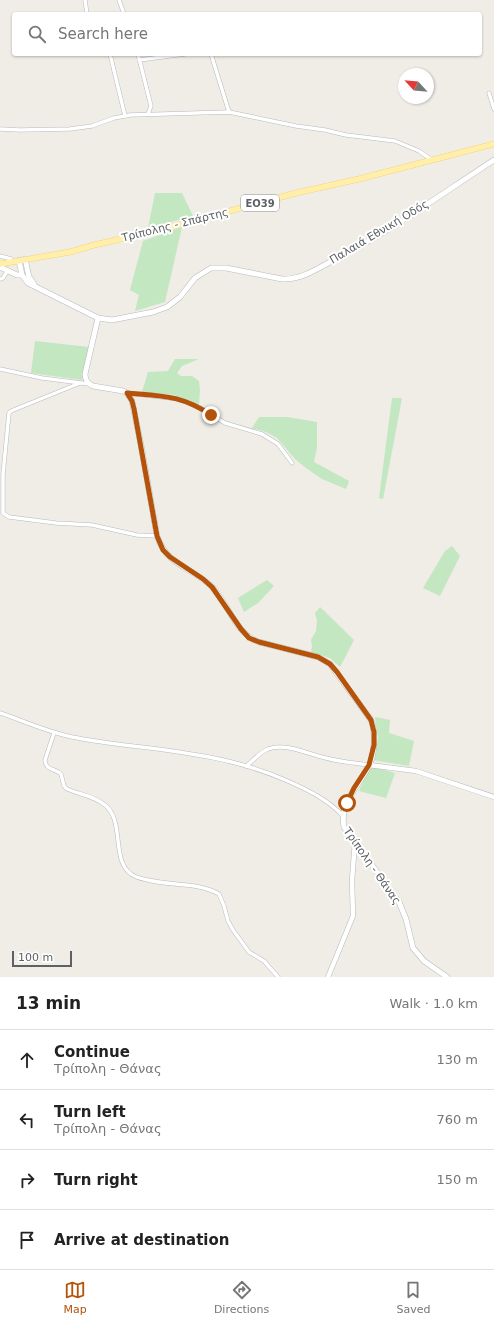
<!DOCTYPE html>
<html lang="en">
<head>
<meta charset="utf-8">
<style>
	:root { --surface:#fff; --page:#f6f6f6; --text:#222; --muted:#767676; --line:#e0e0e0; --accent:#b45309 }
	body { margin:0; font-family:"DejaVu Sans",sans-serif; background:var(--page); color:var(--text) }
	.compass { position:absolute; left:398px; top:68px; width:36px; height:36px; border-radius:50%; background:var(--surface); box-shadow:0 1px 3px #0004; rotate:296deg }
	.scale { position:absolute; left:12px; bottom:10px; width:60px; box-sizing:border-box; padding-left:4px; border:2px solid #5c6165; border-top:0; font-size:11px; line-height:14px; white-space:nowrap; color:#5c6165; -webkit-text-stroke:3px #fff; paint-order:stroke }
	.stop { position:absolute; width:12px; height:12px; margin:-9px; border:3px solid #b45309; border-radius:50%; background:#fff }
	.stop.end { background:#b45309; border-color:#fff; box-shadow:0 1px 4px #0008 }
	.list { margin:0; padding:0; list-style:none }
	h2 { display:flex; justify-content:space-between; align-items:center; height:52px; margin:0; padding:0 16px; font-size:17px }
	h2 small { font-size:13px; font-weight:400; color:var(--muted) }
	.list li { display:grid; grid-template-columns:26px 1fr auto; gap:12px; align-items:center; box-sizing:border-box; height:60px; padding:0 16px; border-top:1px solid var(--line) }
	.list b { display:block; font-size:15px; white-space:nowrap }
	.list p { margin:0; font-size:13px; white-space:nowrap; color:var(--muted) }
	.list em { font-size:13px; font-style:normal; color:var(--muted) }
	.icon { flex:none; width:22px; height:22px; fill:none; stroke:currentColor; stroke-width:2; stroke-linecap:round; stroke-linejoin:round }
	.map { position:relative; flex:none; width:494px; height:977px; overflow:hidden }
	.search { position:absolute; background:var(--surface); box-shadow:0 1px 3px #0004; left:12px; right:12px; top:12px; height:44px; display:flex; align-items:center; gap:10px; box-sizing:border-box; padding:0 14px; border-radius:4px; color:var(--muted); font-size:15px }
	.sheet { height:292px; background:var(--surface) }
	nav { display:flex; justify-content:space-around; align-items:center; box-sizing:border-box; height:56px; border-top:1px solid var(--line); background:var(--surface); font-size:11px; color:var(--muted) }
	nav a { display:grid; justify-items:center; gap:2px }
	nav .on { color:var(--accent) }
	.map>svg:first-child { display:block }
</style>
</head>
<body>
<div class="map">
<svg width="494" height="977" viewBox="0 0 494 977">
	<rect width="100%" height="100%" fill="#efede5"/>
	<g fill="#c2e7c1">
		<path d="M 155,193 L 182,193 L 193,216 L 148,228 Z"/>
		<path d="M 182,227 L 165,302 L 135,311 L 139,295 L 130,290 L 143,241 Z"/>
		<path d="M 35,341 L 89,347 L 82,380 L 31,373 Z"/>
		<path d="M 175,359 L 199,359 L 182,366 L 177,373 L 181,376 L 192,376 L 199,381 L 200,390 L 199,405 L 174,395 L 142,392 L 148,372 L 168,371 Z"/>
		<path d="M 392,398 L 402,398 L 383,499 L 379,498 Z"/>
		<path d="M 259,417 L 287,417 L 317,422 L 317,448 L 314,462 L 349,481 L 346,489 L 322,479 L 306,468 L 295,459 L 277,438 L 266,432 L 252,428 Z"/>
		<path d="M 452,546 L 460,556 L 440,596 L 423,588 L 445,551 Z"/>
		<path d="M 267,580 L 274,586 L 258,603 L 244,612 L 238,598 Z"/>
		<path d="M 320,607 L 354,640 L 340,667 L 330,658 L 311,652 L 312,646 L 311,640 L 316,631 L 317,621 L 315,613 Z"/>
		<path d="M 375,717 L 390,720 L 389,733 L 414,741 L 409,766 L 373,760 L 378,738 Z"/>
		<path d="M 370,766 L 395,773 L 386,798 L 359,791 Z"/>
	</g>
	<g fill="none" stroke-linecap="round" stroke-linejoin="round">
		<defs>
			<g id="minor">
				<path d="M 85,0 L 87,14"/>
				<path d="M 119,0 L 124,14"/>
				<path d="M 110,54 L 125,116"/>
				<path d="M 138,54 L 151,106 L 148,114"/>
				<path d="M 211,54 L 229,112"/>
				<path d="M 139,60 L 185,54"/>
				<path d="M 489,93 L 494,109"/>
				<path d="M 0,129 L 20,130 L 70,129 L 92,126 L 114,118 L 130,115 L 229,112 L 296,126 L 325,130 L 346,135 L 395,141 L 419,151 L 432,160"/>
				<path d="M 0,256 L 11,259"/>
				<path d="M 0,279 L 3,278 L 8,270"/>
				<path d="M 0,369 L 42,378 L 89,384"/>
				<path d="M 80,383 L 11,411 L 9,413 L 3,474 L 3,513 L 9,517 L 56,523 L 92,525 L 137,535 L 157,536"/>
				<path d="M 127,393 L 178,399 L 199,407 L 225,423 L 262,434 L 278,444 L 292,463"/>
				<path d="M 0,713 C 24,721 47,732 72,737 C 111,745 152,747 191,754 C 225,759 259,768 290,782 C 310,791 328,800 343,816"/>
				<path d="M 54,733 L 45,760 C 45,770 56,769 61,774 L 64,786 L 67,789 C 81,795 92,795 105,805 C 125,821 111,860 131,874 C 136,878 143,879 148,880 C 171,886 198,882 219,894 L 224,906 L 228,921 L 233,930 L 249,952 L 264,961 L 278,977"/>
				<path d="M 246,766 C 253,761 260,752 268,749 C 285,742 310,755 326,758 C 340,762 355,763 369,765"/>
			</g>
			<g id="tertiary">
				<path d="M 369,765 L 416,771 L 494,797"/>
				<path d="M 328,977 L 353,916 L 352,880 L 355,842"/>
			</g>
			<g id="secondary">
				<path d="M 25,259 L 29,277 L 34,284"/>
				<path d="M 19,260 L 22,275 L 28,283 L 98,318 L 112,320 L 153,312 L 167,307 L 180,297 L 195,278 L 211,268 L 226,268 L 282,279 C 300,280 315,270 330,262 C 388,233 440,195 494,160"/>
				<path d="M 0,267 L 17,275 L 22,275"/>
				<path d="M 98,318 L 85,374 C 85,380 87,383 93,386 L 123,391 L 127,393 L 132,401 L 141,445 L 157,536 C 167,566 192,567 212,587 C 229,604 235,634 259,642 L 318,657 L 330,664 L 371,720 C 374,726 374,732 374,739 C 374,747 373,758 369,766 C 359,786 339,802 344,827 L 399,902 L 406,919 L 413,948 L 424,961 L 447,977"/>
			</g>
			<path id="primary" d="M 0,264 L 70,252 L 94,245 L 160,230 L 296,193 L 359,179 L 494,144"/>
		</defs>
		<use href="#minor" stroke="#b7babf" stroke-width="4.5"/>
		<use href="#tertiary" stroke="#b7babf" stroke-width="5.5"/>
		<use href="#secondary" stroke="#b6babf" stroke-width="6"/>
		<use href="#primary" stroke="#f3c55a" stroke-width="6"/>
		<use href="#minor" stroke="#fff" stroke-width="3.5"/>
		<use href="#tertiary" stroke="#fff" stroke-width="4.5"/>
		<use href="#secondary" stroke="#fff" stroke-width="5"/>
		<use href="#primary" stroke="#ffefaa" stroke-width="5.5"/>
	</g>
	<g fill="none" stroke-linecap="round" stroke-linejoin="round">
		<path stroke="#b45309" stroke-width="5" d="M 211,415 C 181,395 162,396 127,393 L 132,401 L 134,409 L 157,536 L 163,550 L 170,557 L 203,579 L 212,587 L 241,629 L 249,638 L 259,642 L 318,657 L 330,664 L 337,672 L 371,720 L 374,732 L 374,745 L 369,765 L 354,788 L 347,803"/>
	</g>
	<g text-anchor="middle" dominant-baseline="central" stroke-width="4" stroke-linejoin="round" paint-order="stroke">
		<rect fill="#fff" stroke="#8d9093" stroke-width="1" x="241" y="195" width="38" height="16" rx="3"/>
		<g font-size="10" font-weight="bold" fill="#5c6165">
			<text x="260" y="203">ΕΟ39</text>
		</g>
		<g font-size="11" fill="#5c6165" stroke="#fff">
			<text transform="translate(175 225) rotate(-14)">Τρίπολης - Σπάρτης</text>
			<text transform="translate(379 232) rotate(-31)">Παλαιά Εθνική Οδός</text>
			<text transform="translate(372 866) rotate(55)">Τρίπολη - Θάνας</text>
		</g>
	</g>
</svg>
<svg class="compass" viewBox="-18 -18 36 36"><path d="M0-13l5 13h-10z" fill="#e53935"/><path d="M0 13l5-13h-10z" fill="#767676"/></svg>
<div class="scale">100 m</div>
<div class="stop" style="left:347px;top:803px"></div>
<div class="stop end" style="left:211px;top:415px"></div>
<div class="search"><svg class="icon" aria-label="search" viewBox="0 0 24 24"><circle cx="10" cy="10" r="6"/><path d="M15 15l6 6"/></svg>Search here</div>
</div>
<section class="sheet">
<h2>13 min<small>Walk · 1.0 km</small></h2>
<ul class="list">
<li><svg class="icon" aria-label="ahead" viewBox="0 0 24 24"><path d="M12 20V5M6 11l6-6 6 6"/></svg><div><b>Continue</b><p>Τρίπολη - Θάνας</p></div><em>130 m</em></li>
<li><svg class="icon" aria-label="left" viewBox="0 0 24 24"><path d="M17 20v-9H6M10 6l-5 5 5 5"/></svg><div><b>Turn left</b><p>Τρίπολη - Θάνας</p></div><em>760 m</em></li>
<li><svg class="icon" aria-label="right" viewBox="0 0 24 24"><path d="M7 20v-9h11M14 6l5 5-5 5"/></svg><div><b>Turn right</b></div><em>150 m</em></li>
<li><svg class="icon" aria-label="arrive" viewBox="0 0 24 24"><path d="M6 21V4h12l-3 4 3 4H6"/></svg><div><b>Arrive at destination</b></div></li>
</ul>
</section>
<nav>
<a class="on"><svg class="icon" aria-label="map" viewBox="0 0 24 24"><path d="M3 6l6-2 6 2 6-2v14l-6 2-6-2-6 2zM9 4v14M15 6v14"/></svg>Map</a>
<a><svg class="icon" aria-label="directions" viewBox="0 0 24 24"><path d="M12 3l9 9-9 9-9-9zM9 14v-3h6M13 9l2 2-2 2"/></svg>Directions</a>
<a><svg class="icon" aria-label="saved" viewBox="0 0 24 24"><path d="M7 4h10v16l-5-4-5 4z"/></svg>Saved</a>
</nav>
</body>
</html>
